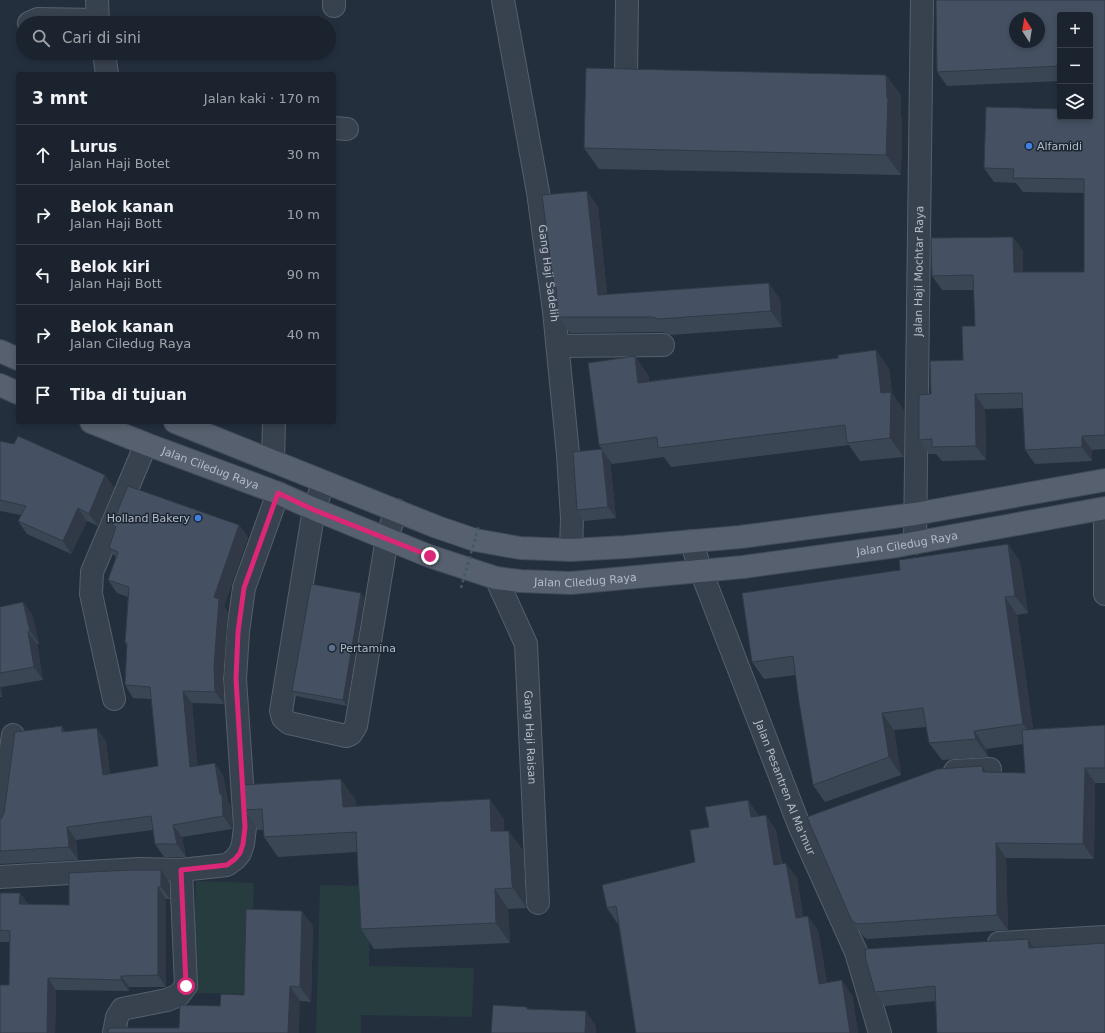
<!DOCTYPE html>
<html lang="id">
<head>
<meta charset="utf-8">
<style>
	:root { --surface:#1b232e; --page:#242b36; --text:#f1f3f6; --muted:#a0a4aa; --line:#39404a }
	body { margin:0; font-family:"DejaVu Sans",sans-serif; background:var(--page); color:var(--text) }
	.controls { position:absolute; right:12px; top:12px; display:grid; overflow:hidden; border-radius:4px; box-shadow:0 2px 6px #0003 }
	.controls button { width:36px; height:36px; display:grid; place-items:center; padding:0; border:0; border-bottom:1px solid var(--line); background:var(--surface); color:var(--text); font:20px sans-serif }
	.compass { position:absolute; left:1009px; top:12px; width:36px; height:36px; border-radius:50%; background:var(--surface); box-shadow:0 2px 6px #0003; rotate:348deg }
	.stop { position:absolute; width:12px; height:12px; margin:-9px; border:3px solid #db2777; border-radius:50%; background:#fff }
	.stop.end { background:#db2777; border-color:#fff; box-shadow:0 1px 4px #0008 }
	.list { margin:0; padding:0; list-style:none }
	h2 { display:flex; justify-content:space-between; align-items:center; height:52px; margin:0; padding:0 16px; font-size:17px }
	h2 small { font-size:13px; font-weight:400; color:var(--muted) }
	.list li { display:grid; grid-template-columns:26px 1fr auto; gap:12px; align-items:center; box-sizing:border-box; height:60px; padding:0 16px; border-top:1px solid var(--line) }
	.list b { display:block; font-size:15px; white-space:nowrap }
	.list p { margin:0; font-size:13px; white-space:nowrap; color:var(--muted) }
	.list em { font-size:13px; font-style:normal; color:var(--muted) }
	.icon { flex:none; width:22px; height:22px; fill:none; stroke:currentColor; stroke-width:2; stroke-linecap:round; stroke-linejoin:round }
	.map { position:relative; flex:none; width:1105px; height:1033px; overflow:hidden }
	.search { position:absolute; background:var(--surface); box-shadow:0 2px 6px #0003; left:16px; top:16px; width:320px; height:44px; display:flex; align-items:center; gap:10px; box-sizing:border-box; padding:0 14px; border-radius:22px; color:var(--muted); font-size:15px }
	.panel { position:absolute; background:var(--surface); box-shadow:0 2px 6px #0003; left:16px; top:72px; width:320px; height:352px; border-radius:4px }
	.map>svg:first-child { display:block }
</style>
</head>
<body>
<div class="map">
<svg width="1105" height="1033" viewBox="0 0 1105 1033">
	<rect width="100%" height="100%" fill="#242f3e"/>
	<g fill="#263c3f">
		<path d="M 196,881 L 254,883 L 250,994 L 192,993 Z"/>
		<path d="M 320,885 L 371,886 L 369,966 L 474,968 L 472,1017 L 361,1015 L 361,1033 L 316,1033 Z"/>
	</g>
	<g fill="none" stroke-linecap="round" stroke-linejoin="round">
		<defs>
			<g id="minor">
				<path d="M 97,0 L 98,23"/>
				<path d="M 334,0 L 334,6"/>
				<path id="s1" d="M 503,0 L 538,192 L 554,311 L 568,454 L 572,518 L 571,550"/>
				<path d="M 29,23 L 38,19 L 97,20"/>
				<path d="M 104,53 L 107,74"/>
				<path d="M 626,75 L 627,0"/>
				<path d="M 334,128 L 347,129"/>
				<path d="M 558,346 L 663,345"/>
				<path d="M 273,460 L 274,422"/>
				<path d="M 324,482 L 314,509 L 281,711 L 283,718 L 289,723 L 346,736 L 351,734 L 356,726 L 387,538 L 396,510"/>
				<path d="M 1105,509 L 1105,594"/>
				<path id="s2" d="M 691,541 L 701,571 L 799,825 L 856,952 L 880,1033"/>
				<path id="s3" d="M 915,543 L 922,0"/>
				<path id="s4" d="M 496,578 L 526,644 L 538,903"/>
				<path d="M 114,699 L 91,594 L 92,572 L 146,444"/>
				<path d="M 955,771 L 990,769"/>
				<path d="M 0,824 L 13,735"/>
				<path d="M 0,877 L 139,869 L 181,870 L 227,865 L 235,859 L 240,853 L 243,844 L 245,827 L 235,679 L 238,632 L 244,588 L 278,493"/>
				<path d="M 999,943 L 1105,937"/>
				<path d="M 114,1033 L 117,1017 L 122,1009 L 167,1000 L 179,995 L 186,986 L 181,870"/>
			</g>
			<g id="major">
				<path d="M 0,351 L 18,359"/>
				<path d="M 0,385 L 18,393"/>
				<path id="s5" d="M 91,422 L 146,444 L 278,493 L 314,509 L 429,556 L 496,578 L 520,581 L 571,583 L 743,567 L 897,546 L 1105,508"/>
				<path d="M 175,422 L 437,527 L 475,540 L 520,548 L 571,550 L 626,547 L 740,537 L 915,514 L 1105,480"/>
			</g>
		</defs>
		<use href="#minor" stroke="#565f6c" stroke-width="24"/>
		<use href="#major" stroke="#414a57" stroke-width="24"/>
		<use href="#minor" stroke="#38414e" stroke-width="22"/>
		<use href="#major" stroke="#56606e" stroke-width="22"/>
		<path stroke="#44595c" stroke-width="2.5" stroke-dasharray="3 3" stroke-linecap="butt" d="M 461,588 L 479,525"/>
	</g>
	<g fill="#3b4654" fill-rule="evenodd">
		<path d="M 936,0 L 1105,0 L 1105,449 L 1092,450 L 1092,461 L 1035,464 L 1025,450 L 1023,408 L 985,409 L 986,460 L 942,461 L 936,454 L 929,454 L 919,440 L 919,395 L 931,394 L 930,361 L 963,360 L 962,326 L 975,326 L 974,290 L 942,290 L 932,276 L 931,238 L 1013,237 L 1023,251 L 1023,272 L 1084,272 L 1084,193 L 1023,192 L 1016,183 L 994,182 L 984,168 L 986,107 L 1060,109 L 1060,117 L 1090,117 L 1090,15 L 1060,15 L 1060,81 L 947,86 L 937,72 ZM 1015,18 L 1039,18 L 1039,42 L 1015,42 Z"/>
		<path d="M 901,95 L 901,117 L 902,119 L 901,175 L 599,169 L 584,148 Z"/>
		<path d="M 587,191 L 598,207 L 607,294 L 780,299 L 782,327 L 670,335 L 663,332 L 570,333 L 558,317 L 557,290 L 554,287 Z"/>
		<path d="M 876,350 L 889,369 L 892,393 L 904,411 L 904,457 L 860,461 L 849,445 L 671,467 L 664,457 L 612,464 L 610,461 L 616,518 L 584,521 L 577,510 L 602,449 L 599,445 L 635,356 L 648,375 L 649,381 L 838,358 Z"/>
		<path d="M 0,441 L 105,475 L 114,488 L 98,526 L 87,521 L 71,554 L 27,534 L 18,521 L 21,515 L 0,511 Z"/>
		<path d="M 112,524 L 239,525 L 248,537 L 224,606 L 228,612 L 223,678 L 224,704 L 192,703 L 197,766 L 223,775 L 228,802 L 231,806 L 232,829 L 182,837 L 186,857 L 164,857 L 155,844 L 153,830 L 76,840 L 78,860 L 0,864 L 0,820 L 65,731 L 106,741 L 110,774 L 158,766 L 151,699 L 133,698 L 125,685 L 127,646 L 125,643 L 128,597 L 117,593 L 108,580 L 116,558 L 109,548 L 115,530 Z"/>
		<path d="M 1008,544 L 1020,562 L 1028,613 L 1017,615 L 1033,729 L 1105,725 L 1105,783 L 1095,783 L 1094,859 L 1006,858 L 1008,930 L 867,939 L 864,937 L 851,919 L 982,766 L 986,772 L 1025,773 L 1023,744 L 986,749 L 988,757 L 942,760 L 929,743 L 926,727 L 894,730 L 901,775 L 825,802 L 813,785 L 796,675 L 764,679 L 752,662 L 900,570 Z"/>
		<path d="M 361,593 L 364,598 L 347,706 L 296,696 L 292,691 Z"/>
		<path d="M 23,602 L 32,614 L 39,644 L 37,644 L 43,680 L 1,687 L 2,697 L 0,697 L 0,607 Z"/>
		<path d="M 355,799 L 356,806 L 504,819 L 504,831 L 523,850 L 526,904 L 527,908 L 508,909 L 510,943 L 374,949 L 361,929 L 357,852 L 278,857 L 264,837 L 264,830 L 258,830 L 244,810 Z"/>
		<path d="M 748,800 L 759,816 L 776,830 L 782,863 L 797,878 L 803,916 L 818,930 L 827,983 L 852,995 L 858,1033 L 636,1033 L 618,923 L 617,923 L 607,908 L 695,862 L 709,827 Z"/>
		<path d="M 169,882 L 170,899 L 166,899 L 166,987 L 129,987 L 129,991 L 56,990 L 55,1033 L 0,1033 L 9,985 L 10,942 L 0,942 L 0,893 L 20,893 L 28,904 L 69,905 Z"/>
		<path d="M 313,926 L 311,1002 L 300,1001 L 179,1028 L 220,1006 L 244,995 Z"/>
		<path d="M 1028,939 L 1034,948 L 936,1001 L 885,1006 L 875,992 Z"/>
	</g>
	<g fill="#303945">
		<path d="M 886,75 L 901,95 L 901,117 L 902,119 L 901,175 L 886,155 Z"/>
		<path d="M 587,191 L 598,207 L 609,311 L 598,295 Z"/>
		<path d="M 1013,237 L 1023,251 L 1023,286 L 1014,272 Z"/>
		<path d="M 769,283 L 780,299 L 782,327 L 771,311 Z"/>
		<path d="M 876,350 L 889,369 L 892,393 L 904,411 L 904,457 L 890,438 L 881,393 Z"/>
		<path d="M 635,356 L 648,375 L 651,401 L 638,383 Z"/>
		<path d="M 975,394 L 985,409 L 986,460 L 976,446 Z"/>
		<path d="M 1082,436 L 1092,450 L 1092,461 L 1082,447 Z"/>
		<path d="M 602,450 L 610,461 L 616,518 L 608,507 Z"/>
		<path d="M 105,475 L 114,488 L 98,526 L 89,514 Z"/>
		<path d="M 78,508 L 87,521 L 71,554 L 63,541 Z"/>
		<path d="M 239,525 L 248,537 L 224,606 L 228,612 L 223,678 L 224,704 L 215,692 L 214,666 L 214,597 Z"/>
		<path d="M 1008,544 L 1020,562 L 1028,613 L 1015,596 Z"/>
		<path d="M 361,593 L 364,598 L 347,706 L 343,700 Z"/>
		<path d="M 1005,597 L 1017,615 L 1035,742 L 1023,724 Z"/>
		<path d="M 23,602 L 32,614 L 39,644 L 30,631 Z"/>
		<path d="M 28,632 L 37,644 L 43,680 L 34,667 Z"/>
		<path d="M 0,686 L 1,687 L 2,697 L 0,694 Z"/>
		<path d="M 183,691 L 192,703 L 199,779 L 190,767 Z"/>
		<path d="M 882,713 L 894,730 L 901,775 L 889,757 Z"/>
		<path d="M 62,726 L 70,739 L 62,732 Z"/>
		<path d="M 97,728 L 106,741 L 112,788 L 103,775 Z"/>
		<path d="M 974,731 L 986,749 L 988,757 L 976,739 Z"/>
		<path d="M 215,763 L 223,775 L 228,802 L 231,806 L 232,829 L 223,816 Z"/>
		<path d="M 982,766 L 992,781 L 983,772 Z"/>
		<path d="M 1085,768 L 1095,783 L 1094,859 L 1083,844 Z"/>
		<path d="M 341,779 L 355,799 L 357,826 L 343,807 Z"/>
		<path d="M 490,799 L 504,819 L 505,851 L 491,831 Z"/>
		<path d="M 748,800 L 758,815 L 761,832 L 751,817 Z"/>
		<path d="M 766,815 L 776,830 L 784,880 L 774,865 Z"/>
		<path d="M 173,825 L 182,837 L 186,857 L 177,844 Z"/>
		<path d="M 67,827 L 76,840 L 78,860 L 69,847 Z"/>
		<path d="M 509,831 L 523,850 L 526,904 L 527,908 L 513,888 L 512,884 Z"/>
		<path d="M 996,843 L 1006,858 L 1008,930 L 997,915 Z"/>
		<path d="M 786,863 L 797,878 L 806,932 L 796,918 Z"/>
		<path d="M 161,870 L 169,882 L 170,899 L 161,887 Z"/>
		<path d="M 158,887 L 166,899 L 166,987 L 158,975 Z"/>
		<path d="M 495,889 L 508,909 L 510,943 L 496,923 Z"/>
		<path d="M 20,893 L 28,905 L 19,904 Z"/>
		<path d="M 302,911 L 313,926 L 311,1002 L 300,987 Z"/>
		<path d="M 808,916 L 818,930 L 830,999 L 819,984 Z"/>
		<path d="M 1028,939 L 1038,954 L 1029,948 Z"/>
		<path d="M 121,976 L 129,987 L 129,991 L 121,980 Z"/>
		<path d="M 48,978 L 56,990 L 55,1033 L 47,1033 Z"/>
		<path d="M 842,980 L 852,995 L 858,1033 L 850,1033 Z"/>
		<path d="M 290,986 L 300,1001 L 299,1033 L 288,1033 Z"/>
		<path d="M 586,1011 L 596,1026 L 596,1033 L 585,1033 Z"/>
	</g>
	<g fill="#455162" stroke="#303945" fill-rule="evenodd">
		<path d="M 936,0 L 1105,0 L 1105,435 L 1082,436 L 1082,447 L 1025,450 L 1022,393 L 975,394 L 976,446 L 932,447 L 932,439 L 919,440 L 919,395 L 931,394 L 930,361 L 963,360 L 962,326 L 975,326 L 973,275 L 932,276 L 931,238 L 1013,237 L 1014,272 L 1084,272 L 1084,179 L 1013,178 L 1014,169 L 984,168 L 986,107 L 1060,109 L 1060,117 L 1090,117 L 1090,15 L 1060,15 L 1060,66 L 937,72 ZM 1015,18 L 1039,18 L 1039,42 L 1015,42 Z"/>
		<path d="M 586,68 L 886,75 L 887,98 L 888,98 L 886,155 L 584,148 Z"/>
		<path d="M 587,191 L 598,295 L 769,283 L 771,311 L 659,319 L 652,317 L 558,317 L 556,287 L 554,287 L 542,195 Z"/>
		<path d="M 876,350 L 881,393 L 891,392 L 890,438 L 847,443 L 845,425 L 658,448 L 657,437 L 599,445 L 588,363 L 635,356 L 638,383 L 838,358 L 838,355 Z"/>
		<path d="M 18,436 L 105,475 L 89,514 L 78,508 L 63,541 L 18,521 L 26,506 L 0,500 L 0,441 L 14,444 Z"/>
		<path d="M 602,449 L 608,507 L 577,510 L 573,452 Z"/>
		<path d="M 128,486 L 239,525 L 214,597 L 219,599 L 214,666 L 215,692 L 183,691 L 190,767 L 215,763 L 220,794 L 222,794 L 223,816 L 173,825 L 177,844 L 155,844 L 151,816 L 67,827 L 69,847 L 0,851 L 0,820 L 1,819 L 4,813 L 15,732 L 62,726 L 62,732 L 97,728 L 103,775 L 158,766 L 150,687 L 125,685 L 127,643 L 125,643 L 129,587 L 108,580 L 118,552 L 109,548 L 116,527 L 112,524 Z"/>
		<path d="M 1008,544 L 1015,596 L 1005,597 L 1023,724 L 974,731 L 976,739 L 929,743 L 923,708 L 882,713 L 889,757 L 813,785 L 799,702 L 793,656 L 752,662 L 742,593 L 900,570 L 899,560 Z"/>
		<path d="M 311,584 L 361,593 L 343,700 L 292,691 Z"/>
		<path d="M 23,602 L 30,631 L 28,632 L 34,667 L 0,673 L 0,607 Z"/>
		<path d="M 1105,725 L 1105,768 L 1085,768 L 1083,844 L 996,843 L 997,915 L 857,924 L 854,922 L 851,919 L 807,817 L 938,769 L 982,766 L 983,772 L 1025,773 L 1022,730 Z"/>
		<path d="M 341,779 L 343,807 L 490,799 L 491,831 L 509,831 L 512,884 L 513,888 L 495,889 L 496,923 L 361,929 L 356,832 L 264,837 L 262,809 L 244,810 L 242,785 Z"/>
		<path d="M 748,800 L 751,817 L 766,815 L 774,865 L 786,863 L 796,918 L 808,916 L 819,984 L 842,980 L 850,1033 L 636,1033 L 616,906 L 607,908 L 602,885 L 695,862 L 690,830 L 709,827 L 705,807 Z"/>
		<path d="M 131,870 L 161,870 L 161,887 L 158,887 L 158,975 L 121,976 L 121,980 L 48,978 L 47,1033 L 0,1033 L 0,985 L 9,985 L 10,931 L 0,930 L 0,893 L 20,893 L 19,904 L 69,905 L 69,873 Z"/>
		<path d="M 246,909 L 302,911 L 300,987 L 290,986 L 288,1033 L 108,1033 L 108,1029 L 111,1028 L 179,1028 L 180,1005 L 220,1006 L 221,994 L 244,995 Z"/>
		<path d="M 1028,939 L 1029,948 L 1105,943 L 1105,1033 L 937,1033 L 935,986 L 875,992 L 866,960 L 865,949 Z"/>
		<path d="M 493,1005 L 527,1007 L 527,1009 L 586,1011 L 585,1033 L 491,1033 Z"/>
	</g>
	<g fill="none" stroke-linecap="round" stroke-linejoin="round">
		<path stroke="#db2777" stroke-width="5" d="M 186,986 L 181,870 L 227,865 L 235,859 L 240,853 L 243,844 L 245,827 L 236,679 L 238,632 L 244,588 L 278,493 L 314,510 L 430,556"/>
	</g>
	<g fill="#3f7fe0" stroke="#1d2633" stroke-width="1.5">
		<circle cx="1029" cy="146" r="4"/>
		<circle cx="198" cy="518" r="4"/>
	</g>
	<circle fill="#5c6f8a" stroke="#1d2633" stroke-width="1.5" cx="332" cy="648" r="4"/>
	<g text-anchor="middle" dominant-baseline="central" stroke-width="3" stroke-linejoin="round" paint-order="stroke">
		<g font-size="11" fill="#b4bcc9" stroke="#1d2633" text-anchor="start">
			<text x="1037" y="146">Alfamidi</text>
			<text x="190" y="518" text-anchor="end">Holland Bakery</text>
			<text x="340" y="648">Pertamina</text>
		</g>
		<g font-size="11" fill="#b4bcc9" stroke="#1d2633">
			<text stroke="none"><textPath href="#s3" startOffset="272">Jalan Haji Mochtar Raya</textPath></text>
			<text stroke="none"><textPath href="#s1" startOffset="277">Gang Haji Sadelih</textPath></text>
			<text stroke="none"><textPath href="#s5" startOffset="128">Jalan Ciledug Raya</textPath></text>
			<text stroke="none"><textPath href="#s5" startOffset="848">Jalan Ciledug Raya</textPath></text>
			<text stroke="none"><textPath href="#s5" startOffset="524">Jalan Ciledug Raya</textPath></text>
			<text stroke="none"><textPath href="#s4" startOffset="166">Gang Haji Raisan</textPath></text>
			<text stroke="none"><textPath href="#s2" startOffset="264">Jalan Pesantren Al Ma'mur</textPath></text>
		</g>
	</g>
</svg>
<div class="controls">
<button>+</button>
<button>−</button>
<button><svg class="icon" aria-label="layers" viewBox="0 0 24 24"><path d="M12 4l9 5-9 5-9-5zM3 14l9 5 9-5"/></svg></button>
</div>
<svg class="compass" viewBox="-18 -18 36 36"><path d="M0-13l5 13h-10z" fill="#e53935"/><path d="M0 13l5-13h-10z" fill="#a0a4aa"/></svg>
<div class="stop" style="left:186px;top:986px"></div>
<div class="stop end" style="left:430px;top:556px"></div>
<div class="search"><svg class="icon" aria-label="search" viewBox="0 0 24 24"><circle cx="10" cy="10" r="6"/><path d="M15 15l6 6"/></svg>Cari di sini</div>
<section class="panel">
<h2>3 mnt<small>Jalan kaki · 170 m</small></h2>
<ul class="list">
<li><svg class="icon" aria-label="ahead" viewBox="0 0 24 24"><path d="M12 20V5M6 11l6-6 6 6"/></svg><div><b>Lurus</b><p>Jalan Haji Botet</p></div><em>30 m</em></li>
<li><svg class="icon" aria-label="right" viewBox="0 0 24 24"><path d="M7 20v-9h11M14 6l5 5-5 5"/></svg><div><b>Belok kanan</b><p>Jalan Haji Bott</p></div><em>10 m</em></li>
<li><svg class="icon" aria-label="left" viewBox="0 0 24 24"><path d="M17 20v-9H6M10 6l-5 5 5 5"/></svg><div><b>Belok kiri</b><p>Jalan Haji Bott</p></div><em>90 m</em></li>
<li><svg class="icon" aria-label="right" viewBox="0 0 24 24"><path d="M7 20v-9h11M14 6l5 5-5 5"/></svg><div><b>Belok kanan</b><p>Jalan Ciledug Raya</p></div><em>40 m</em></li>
<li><svg class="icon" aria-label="arrive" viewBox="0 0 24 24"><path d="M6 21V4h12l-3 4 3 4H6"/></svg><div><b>Tiba di tujuan</b></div></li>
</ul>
</section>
</div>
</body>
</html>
